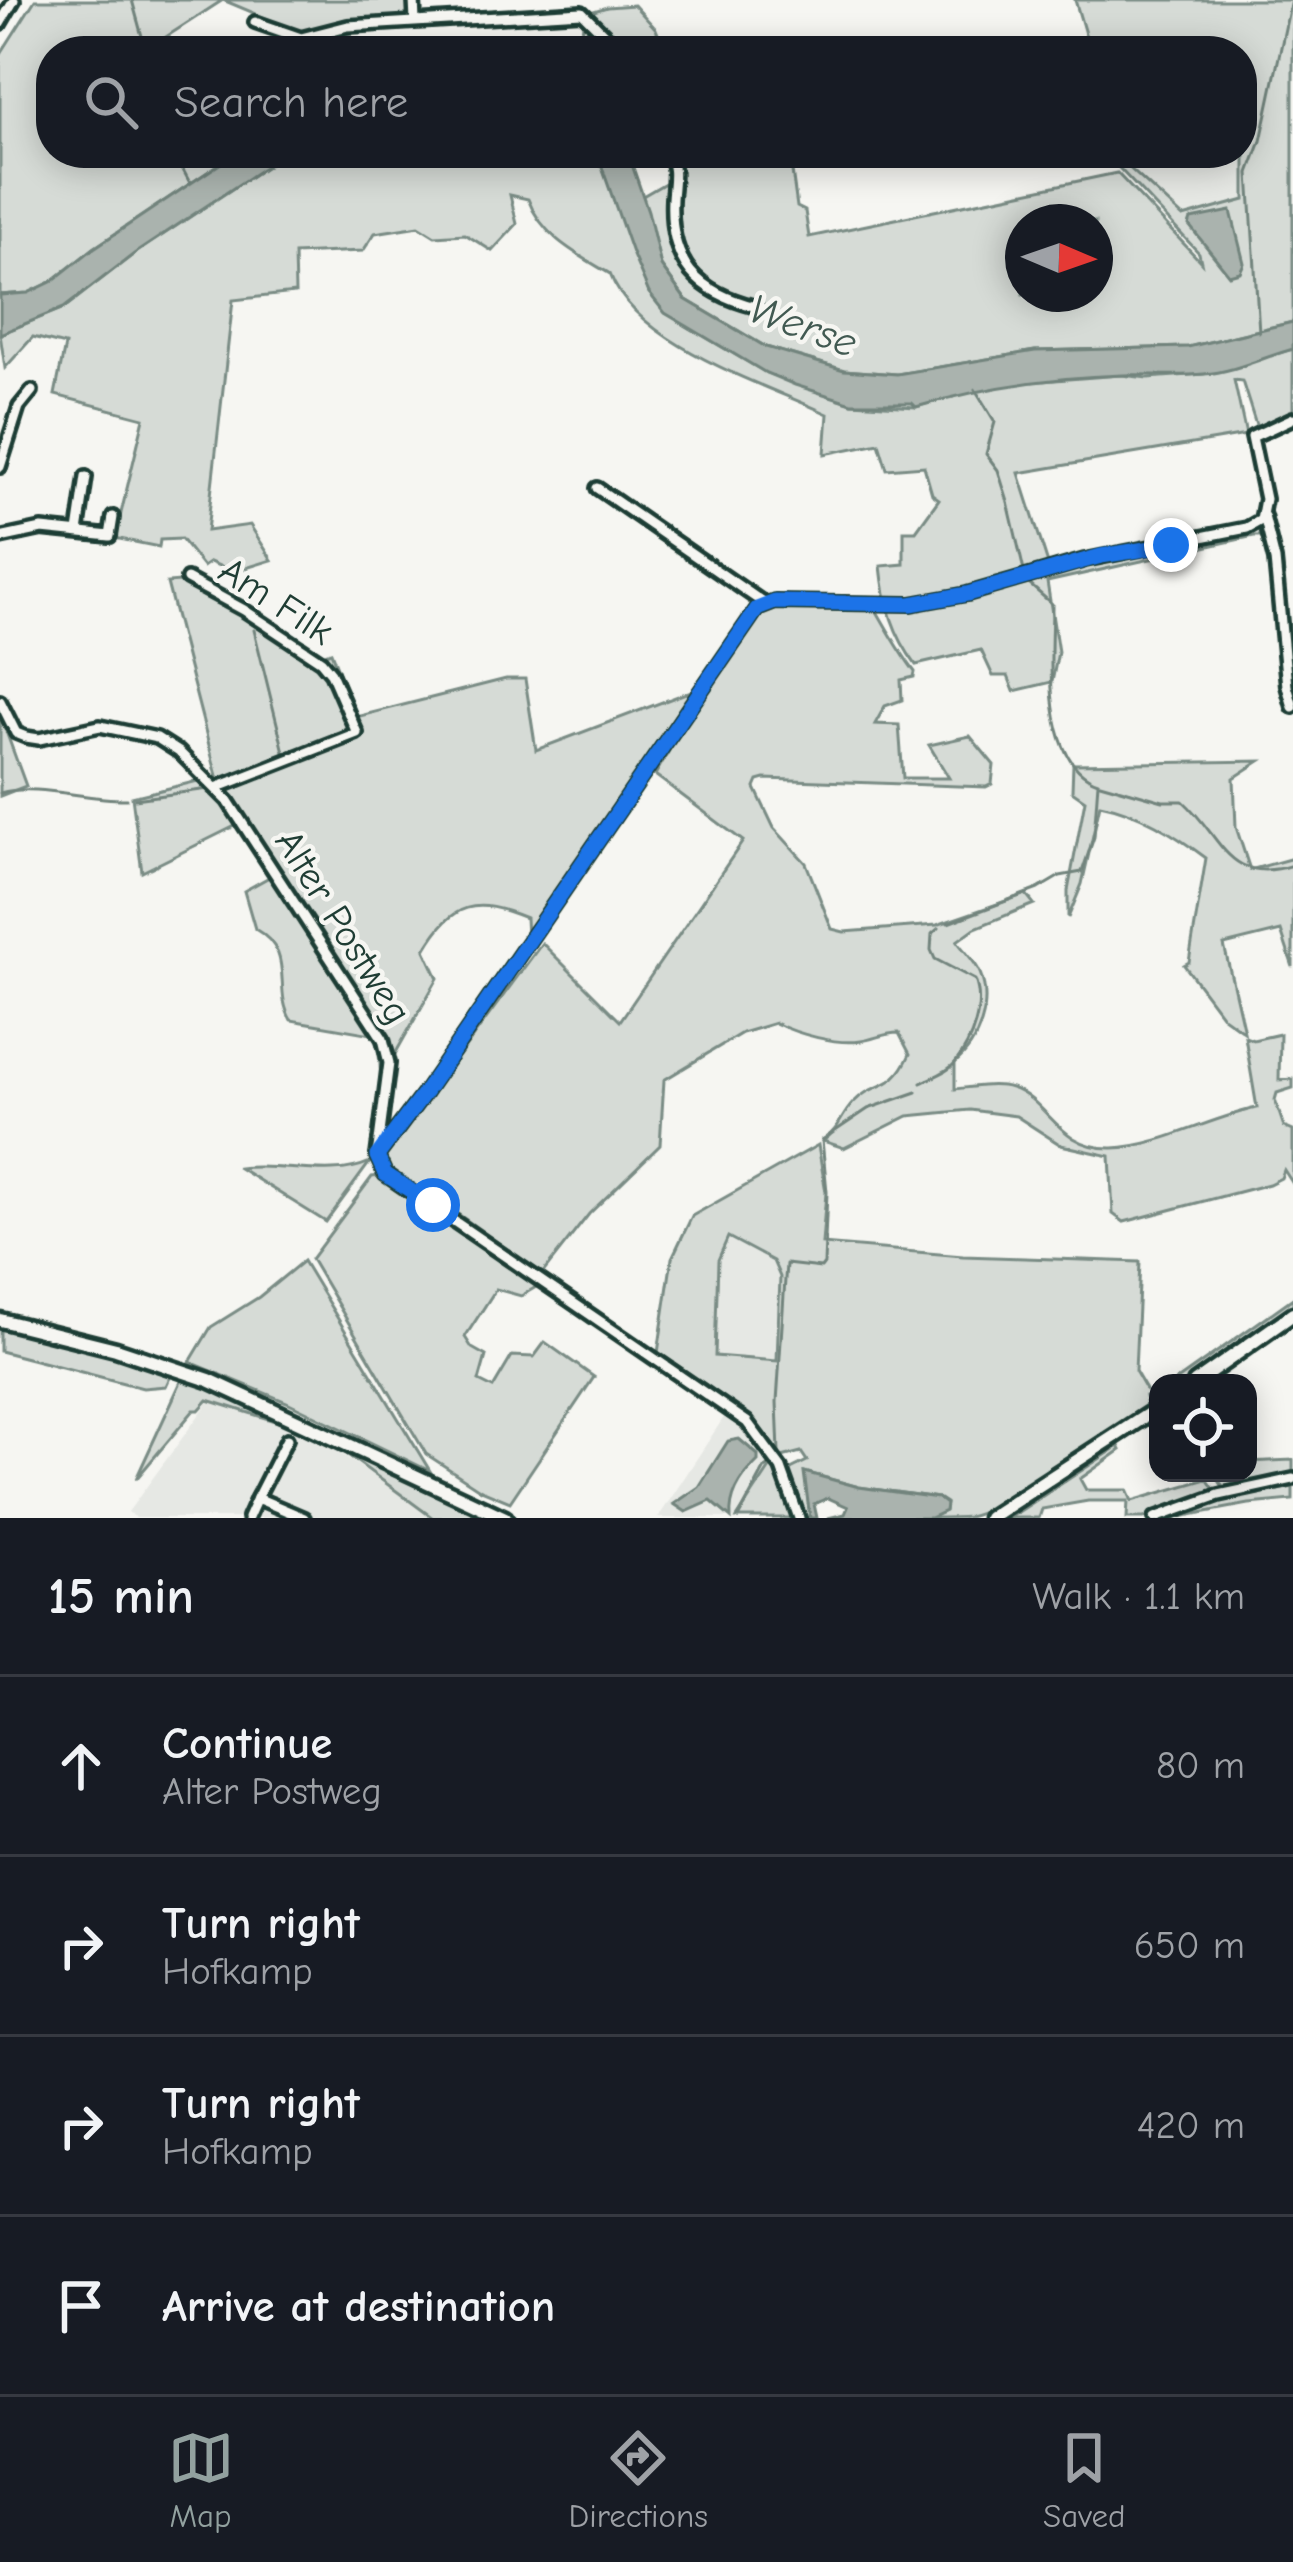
<!DOCTYPE html>
<html lang="en">
<head>
<meta charset="utf-8">
<style>
	:root { --surface:#171b24; --page:#20242c; --text:#f1f3f6; --muted:#9ea1a6; --line:#363941; --accent:#92a19f }
	body { margin:0; font-family:"Comic Neue",sans-serif; background:var(--page); color:var(--text) }
	.controls { position:absolute; right:36px; bottom:36px; display:grid; overflow:hidden; border-radius:24px; box-shadow:0 6px 30px #0003 }
	.controls button { width:108px; height:108px; display:grid; place-items:center; padding:0; border:0; border-bottom:3px solid var(--line); background:var(--surface); color:var(--text); font:60px sans-serif }
	.compass { position:absolute; left:1005px; top:204px; width:108px; height:108px; border-radius:50%; background:var(--surface); box-shadow:0 6px 30px #0003; rotate:92deg }
	.stop { position:absolute; width:36px; height:36px; margin:-27px; border:9px solid #1a73e8; border-radius:50%; background:#fff }
	.stop.end { background:#1a73e8; border-color:#fff; box-shadow:0 3px 12px #0008 }
	.list { margin:0; padding:0; list-style:none }
	h2 { display:flex; justify-content:space-between; align-items:center; height:156px; margin:0; padding:0 48px; font-size:51px }
	h2 small { font-size:39px; font-weight:400; color:var(--muted) }
	.list li { display:grid; grid-template-columns:78px 1fr auto; gap:36px; align-items:center; box-sizing:border-box; height:180px; padding:0 48px; border-top:3px solid var(--line) }
	.list b { display:block; font-size:45px; white-space:nowrap }
	.list p { margin:0; font-size:39px; white-space:nowrap; color:var(--muted) }
	.list em { font-size:39px; font-style:normal; color:var(--muted) }
	.icon { flex:none; width:66px; height:66px; fill:none; stroke:currentColor; stroke-width:2; stroke-linecap:round; stroke-linejoin:round }
	.map { position:relative; flex:none; width:1293px; height:1518px; overflow:hidden }
	.search { position:absolute; background:var(--surface); box-shadow:0 6px 30px #0003; left:36px; right:36px; top:36px; height:132px; display:flex; align-items:center; gap:30px; box-sizing:border-box; padding:0 42px; border-radius:48px; color:var(--muted); font-size:45px }
	.sheet { height:876px; background:var(--surface) }
	nav { display:flex; justify-content:space-around; align-items:center; box-sizing:border-box; height:168px; border-top:3px solid var(--line); background:var(--surface); font-size:33px; color:var(--muted) }
	nav a { display:grid; justify-items:center; gap:6px }
	nav .on { color:var(--accent) }
	.map>svg:first-child { display:block }
</style>
</head>
<body>
<div class="map">
<svg width="1293" height="1518" viewBox="0 0 1293 1518">
	<rect width="100%" height="100%" fill="#f6f6f2"/>
	<filter id="ink" filterUnits="userSpaceOnUse"><feTurbulence type="fractalNoise" baseFrequency=".00833" numOctaves="2"/><feDisplacementMap in="SourceGraphic" scale="24" xChannelSelector="R" yChannelSelector="G"/><feConvolveMatrix kernelMatrix="1 2 1 2 8 2 1 2 1" color-interpolation-filters="sRGB"/></filter>
	<g filter="url(#ink)">
		<g fill="#e6e8e4">
			<path d="M 1251,72 L 1253,119 L 1245,136 L 1245,200 L 1183,218 L 1113,153 L 1242,153 L 1242,73 Z"/>
			<path d="M 729,1236 L 773,1261 L 780,1277 L 777,1361 L 715,1357 L 718,1260 Z"/>
			<path d="M 210,1400 L 259,1415 L 332,1447 L 433,1518 L 136,1518 L 128,1512 Z"/>
			<path d="M 726,1414 L 751,1433 L 774,1462 L 737,1518 L 658,1518 Z"/>
		</g>
		<g fill="#d6dbd6" stroke="#7a8c85" stroke-width="3" fill-rule="evenodd">
			<path d="M 35,0 L 411,0 L 408,18 L 337,23 L 301,33 L 223,0 L 155,44 L 203,51 L 51,51 L 51,153 L 236,153 L 94,248 L 51,282 L 28,293 L 0,295 L 0,55 Z"/>
			<path d="M 1075,0 L 1293,0 L 1293,322 L 1188,347 L 1035,351 L 897,374 L 844,370 L 766,347 L 685,299 L 661,266 L 641,197 L 672,179 L 681,153 L 750,153 L 791,164 L 797,207 L 805,211 L 809,237 L 1117,173 L 1201,262 L 1199,253 L 1105,153 L 1113,153 L 1183,217 L 1245,200 L 1245,136 L 1253,119 L 1251,73 L 1242,73 L 1242,51 L 1090,51 ZM 1023,222 L 1095,222 L 1095,294 L 1023,294 Z"/>
			<path d="M 634,5 L 656,29 L 665,51 L 580,51 L 584,14 L 607,7 Z"/>
			<path d="M 286,153 L 597,153 L 649,293 L 685,325 L 766,373 L 852,403 L 916,407 L 983,387 L 1015,383 L 1121,375 L 1148,378 L 1204,374 L 1293,349 L 1293,424 L 1260,438 L 1242,381 L 1234,380 L 1246,435 L 1019,473 L 1048,564 L 1047,573 L 1260,526 L 1267,536 L 1254,536 L 1047,582 L 1058,652 L 1052,682 L 1014,691 L 1008,676 L 993,676 L 981,650 L 916,665 C 893,634 885,605 881,566 L 904,564 L 904,531 L 916,531 L 939,499 L 932,494 L 924,466 L 887,469 L 879,443 L 825,454 L 828,414 C 761,383 637,345 610,274 C 577,254 542,237 528,199 L 510,195 L 517,224 L 492,251 L 465,234 L 435,236 L 419,226 L 375,233 L 363,251 L 294,254 L 295,293 L 233,300 L 207,531 L 250,525 L 272,560 L 233,572 L 210,562 L 203,567 L 181,539 L 160,540 L 159,547 L 115,538 L 144,418 L 55,395 L 65,345 L 33,337 L 5,368 L 0,334 L 64,308 L 134,254 Z"/>
			<path d="M 180,582 L 229,604 L 249,622 L 310,659 L 331,652 L 356,717 L 506,679 L 525,679 L 536,750 L 691,691 L 527,937 L 526,918 C 475,897 453,902 425,950 L 438,978 L 394,1056 L 387,1034 L 233,802 L 211,779 L 217,776 L 167,583 Z"/>
			<path d="M 776,605 L 875,608 C 888,630 899,651 915,672 L 914,677 L 901,680 L 902,700 L 885,706 L 875,724 L 899,725 L 903,778 L 949,778 L 929,745 L 970,736 L 994,765 L 992,784 L 986,787 L 765,779 L 758,781 L 755,788 L 774,828 L 806,863 L 832,929 L 844,932 L 937,925 L 1026,894 L 1034,904 L 975,928 L 957,941 C 964,951 976,962 980,973 C 993,1004 979,1043 955,1063 L 955,1089 C 972,1087 995,1083 1011,1088 C 1049,1100 1057,1149 1113,1148 C 1158,1147 1212,1117 1257,1108 L 1245,1037 L 1253,1040 L 1280,1034 L 1279,1080 L 1293,1079 L 1293,1088 L 1277,1093 L 1275,1100 L 1284,1127 L 1293,1131 L 1293,1184 L 1284,1170 L 1281,1178 L 1269,1184 L 1124,1222 L 1113,1214 L 1110,1156 L 1061,1145 L 1016,1116 L 970,1110 L 908,1116 L 844,1148 L 823,1141 C 841,1127 840,1117 853,1103 C 876,1079 892,1094 910,1054 L 899,1033 C 884,1033 875,1039 861,1041 C 836,1045 798,1034 775,1023 L 742,1033 L 664,1080 L 660,1145 L 589,1214 L 542,1274 L 451,1209 L 447,1212 L 381,1162 L 542,943 L 620,1021 L 743,841 L 655,775 L 700,697 L 758,612 Z"/>
			<path d="M 0,715 L 26,786 L 0,796 Z"/>
			<path d="M 1260,761 L 1234,778 L 1236,827 L 1250,870 L 1293,858 L 1293,967 L 1281,931 L 1224,945 L 1244,1032 L 1223,1017 L 1184,965 L 1189,962 L 1206,858 C 1174,834 1140,812 1100,804 L 1082,884 L 1068,918 L 1068,891 L 1085,800 L 1072,791 L 1073,764 Z"/>
			<path d="M 198,781 C 217,789 232,806 237,825 L 142,872 L 132,797 Z"/>
			<path d="M 271,876 L 381,1043 L 386,1062 L 373,1158 L 326,1222 L 239,1168 C 281,1162 331,1180 370,1162 C 376,1130 389,1061 372,1034 L 291,1020 C 272,988 297,953 255,929 L 244,891 Z"/>
			<path d="M 818,1145 L 826,1192 L 822,1244 L 963,1256 L 1140,1262 L 1135,1371 L 1149,1395 L 1158,1394 L 1158,1402 L 1145,1397 L 1147,1407 C 1103,1438 1018,1505 968,1517 C 957,1518 942,1518 930,1518 L 945,1511 L 946,1503 L 938,1498 L 859,1487 L 805,1472 L 810,1518 L 804,1518 L 789,1470 L 807,1461 L 801,1452 L 782,1457 C 748,1411 706,1383 658,1353 L 672,1258 L 692,1216 ZM 728,1237 L 773,1261 L 780,1277 L 777,1361 L 715,1356 L 718,1260 Z"/>
			<path d="M 380,1176 L 543,1283 L 521,1296 L 496,1289 L 465,1337 L 472,1348 L 486,1356 L 479,1381 L 493,1388 L 512,1356 L 534,1357 L 545,1342 L 594,1377 L 510,1502 L 481,1490 L 426,1454 L 311,1259 L 372,1177 Z"/>
			<path d="M 303,1261 L 430,1471 L 287,1402 L 190,1362 L 211,1327 L 259,1297 Z"/>
			<path d="M 1293,1298 L 1293,1309 L 1186,1383 L 1173,1383 Z"/>
			<path d="M 0,1327 L 173,1371 L 166,1386 L 143,1388 L 0,1351 Z"/>
			<path d="M 184,1375 L 493,1518 L 433,1518 L 333,1444 L 291,1426 L 208,1400 L 199,1410 L 194,1410 L 136,1479 Z"/>
			<path d="M 1119,1446 L 1121,1450 L 1080,1479 L 1086,1490 L 1127,1490 L 1132,1501 L 1207,1479 L 1214,1489 L 1144,1518 L 1127,1518 L 1128,1501 L 1088,1501 L 1042,1509 L 1039,1518 L 1009,1518 Z"/>
			<path d="M 1293,1460 L 1293,1473 L 1224,1488 L 1214,1473 L 1248,1473 L 1248,1462 Z"/>
			<path d="M 774,1462 L 795,1518 L 737,1518 Z"/>
			<path d="M 1293,1487 L 1293,1500 L 1249,1504 L 1174,1518 L 1220,1501 Z"/>
		</g>
		<g fill="#aab3ae" stroke="#72847d" stroke-width="3">
			<path d="M 236,153 L 286,153 L 134,254 L 64,308 L 0,334 L 0,295 L 28,293 L 51,282 L 94,248 Z"/>
			<path d="M 597,153 L 628,153 L 648,211 L 661,266 L 685,299 L 766,347 L 844,370 L 897,374 L 1035,351 L 1188,347 L 1293,322 L 1293,349 C 1264,357 1234,372 1204,374 C 1176,377 1151,374 1123,375 C 1052,377 983,387 916,407 L 912,403 L 852,403 L 795,385 L 766,373 L 665,313 L 649,293 L 632,253 Z"/>
			<path d="M 1231,211 L 1244,263 L 1240,272 L 1229,275 L 1189,225 L 1191,219 Z"/>
			<path d="M 739,1439 L 758,1455 L 758,1461 C 741,1477 729,1495 731,1518 L 711,1501 L 686,1512 L 674,1504 L 699,1487 L 728,1441 Z"/>
			<path d="M 804,1472 L 859,1487 L 938,1498 L 946,1504 L 945,1511 L 930,1518 L 828,1518 L 845,1514 L 848,1507 L 828,1498 L 814,1504 L 817,1518 L 810,1518 Z"/>
		</g>
		<g fill="none" stroke-linecap="round" stroke-linejoin="round">
			<g stroke="#72847d" stroke-width="3">
				<path d="M 132,0 L 146,51"/>
				<path d="M 174,153 L 190,183"/>
				<path d="M 1259,332 L 1249,173 L 1261,141 L 1291,0"/>
				<path d="M 975,389 L 995,422 L 986,454 L 998,470 L 1008,502 L 1024,571"/>
				<path d="M 254,630 L 285,756"/>
				<path d="M 1100,783 L 1163,801 L 1183,801 C 1223,837 1227,886 1293,865"/>
				<path d="M 230,790 L 287,767"/>
				<path d="M 0,793 C 37,783 86,800 127,799"/>
				<path d="M 135,799 L 209,789"/>
				<path d="M 948,923 L 1038,889 L 1060,876 L 1082,872 L 1094,837 L 1098,782 C 1040,763 1052,651 1052,604 L 1029,584"/>
				<path d="M 921,1083 C 932,1077 947,1073 955,1063 C 972,1042 985,1006 975,980 L 935,959 L 931,950 L 932,934 L 939,928"/>
				<path d="M 779,1453 L 777,1402 L 786,1264 L 821,1268 L 824,1264 L 827,1192 L 822,1140 L 868,1109 L 917,1092"/>
				<path d="M 738,1518 L 765,1468 L 772,1464"/>
			</g>
			<defs>
				<g id="minor">
					<path d="M 414,0 L 415,21"/>
					<path d="M 255,22 L 301,38 L 348,26 L 582,12 L 621,51"/>
					<path d="M 0,24 L 14,0"/>
					<path d="M 668,153 C 677,169 673,181 672,199 C 669,264 697,292 756,307"/>
					<path d="M 0,467 L 19,407 L 32,391"/>
					<path d="M 597,488 L 765,604"/>
					<path d="M 1264,516 L 1275,560 L 1287,686 L 1293,707"/>
					<path d="M 78,532 L 86,477"/>
					<path d="M 0,538 L 42,529 L 110,536 L 113,517"/>
					<path d="M 187,579 L 244,610 L 321,661 L 331,673 L 357,733 L 216,788"/>
					<path d="M 0,701 L 16,733 L 26,737 L 39,739 L 100,726 L 157,738 L 179,752 L 228,801 L 383,1039 L 389,1063 L 377,1156 L 385,1174 L 747,1422 L 781,1468 L 799,1518"/>
					<path d="M 377,1156 L 425,1092 L 757,609 L 775,602 L 911,604 L 967,594 L 1085,560 L 1247,528 L 1261,520 L 1265,499 L 1252,437 L 1293,418"/>
					<path d="M 257,1498 L 287,1439"/>
					<path d="M 248,1518 L 257,1498 L 304,1518"/>
					<path d="M 1155,1518 L 1219,1495 L 1293,1479"/>
				</g>
				<g id="major">
					<path d="M 0,1320 L 116,1349 L 209,1380 L 505,1518"/>
					<path d="M 1195,1383 L 1293,1314"/>
					<path d="M 989,1518 L 1158,1408"/>
				</g>
			</defs>
			<use href="#minor" stroke="#1f3d34" stroke-width="18"/>
			<use href="#major" stroke="#1f3d34" stroke-width="21"/>
			<use href="#minor" stroke="#f6f6f2" stroke-width="9"/>
			<use href="#major" stroke="#f6f6f2" stroke-width="12"/>
		</g>
	</g>
	<g fill="none" stroke-linecap="round" stroke-linejoin="round" filter="url(#ink)">
		<path stroke="#1a73e8" stroke-width="15" d="M 433,1205 L 385,1174 L 377,1156 L 425,1092 L 757,609 L 775,602 L 911,604 L 967,594 L 1101,556 L 1171,545"/>
	</g>
	<g text-anchor="middle" dominant-baseline="central" stroke-width="9" stroke-linejoin="round" paint-order="stroke">
		<g font-size="39" fill="#1f3d34" stroke="#f6f6f2">
			<text transform="translate(276 601) rotate(33)">Am Filk</text>
			<text transform="translate(343 927) rotate(58)">Alter Postweg</text>
		</g>
		<g font-size="42" font-style="italic" fill="#425a52" stroke="#f6f6f2">
			<text transform="translate(803 326) rotate(20)">Werse</text>
		</g>
	</g>
</svg>
<div class="controls">
<button><svg class="icon" aria-label="locate" viewBox="0 0 24 24"><circle cx="12" cy="12" r="6"/><path d="M12 2v4M12 18v4M2 12h4M18 12h4"/></svg></button>
</div>
<svg class="compass" viewBox="-18 -18 36 36"><path d="M0-13l5 13h-10z" fill="#e53935"/><path d="M0 13l5-13h-10z" fill="#9ea1a6"/></svg>
<div class="stop" style="left:433px;top:1205px"></div>
<div class="stop end" style="left:1171px;top:545px"></div>
<div class="search"><svg class="icon" aria-label="search" viewBox="0 0 24 24"><circle cx="10" cy="10" r="6"/><path d="M15 15l6 6"/></svg>Search here</div>
</div>
<section class="sheet">
<h2>15 min<small>Walk · 1.1 km</small></h2>
<ul class="list">
<li><svg class="icon" aria-label="ahead" viewBox="0 0 24 24"><path d="M12 20V5M6 11l6-6 6 6"/></svg><div><b>Continue</b><p>Alter Postweg</p></div><em>80 m</em></li>
<li><svg class="icon" aria-label="right" viewBox="0 0 24 24"><path d="M7 20v-9h11M14 6l5 5-5 5"/></svg><div><b>Turn right</b><p>Hofkamp</p></div><em>650 m</em></li>
<li><svg class="icon" aria-label="right" viewBox="0 0 24 24"><path d="M7 20v-9h11M14 6l5 5-5 5"/></svg><div><b>Turn right</b><p>Hofkamp</p></div><em>420 m</em></li>
<li><svg class="icon" aria-label="arrive" viewBox="0 0 24 24"><path d="M6 21V4h12l-3 4 3 4H6"/></svg><div><b>Arrive at destination</b></div></li>
</ul>
</section>
<nav>
<a class="on"><svg class="icon" aria-label="map" viewBox="0 0 24 24"><path d="M3 6l6-2 6 2 6-2v14l-6 2-6-2-6 2zM9 4v14M15 6v14"/></svg>Map</a>
<a><svg class="icon" aria-label="directions" viewBox="0 0 24 24"><path d="M12 3l9 9-9 9-9-9zM9 14v-3h6M13 9l2 2-2 2"/></svg>Directions</a>
<a><svg class="icon" aria-label="saved" viewBox="0 0 24 24"><path d="M7 4h10v16l-5-4-5 4z"/></svg>Saved</a>
</nav>
</body>
</html>
